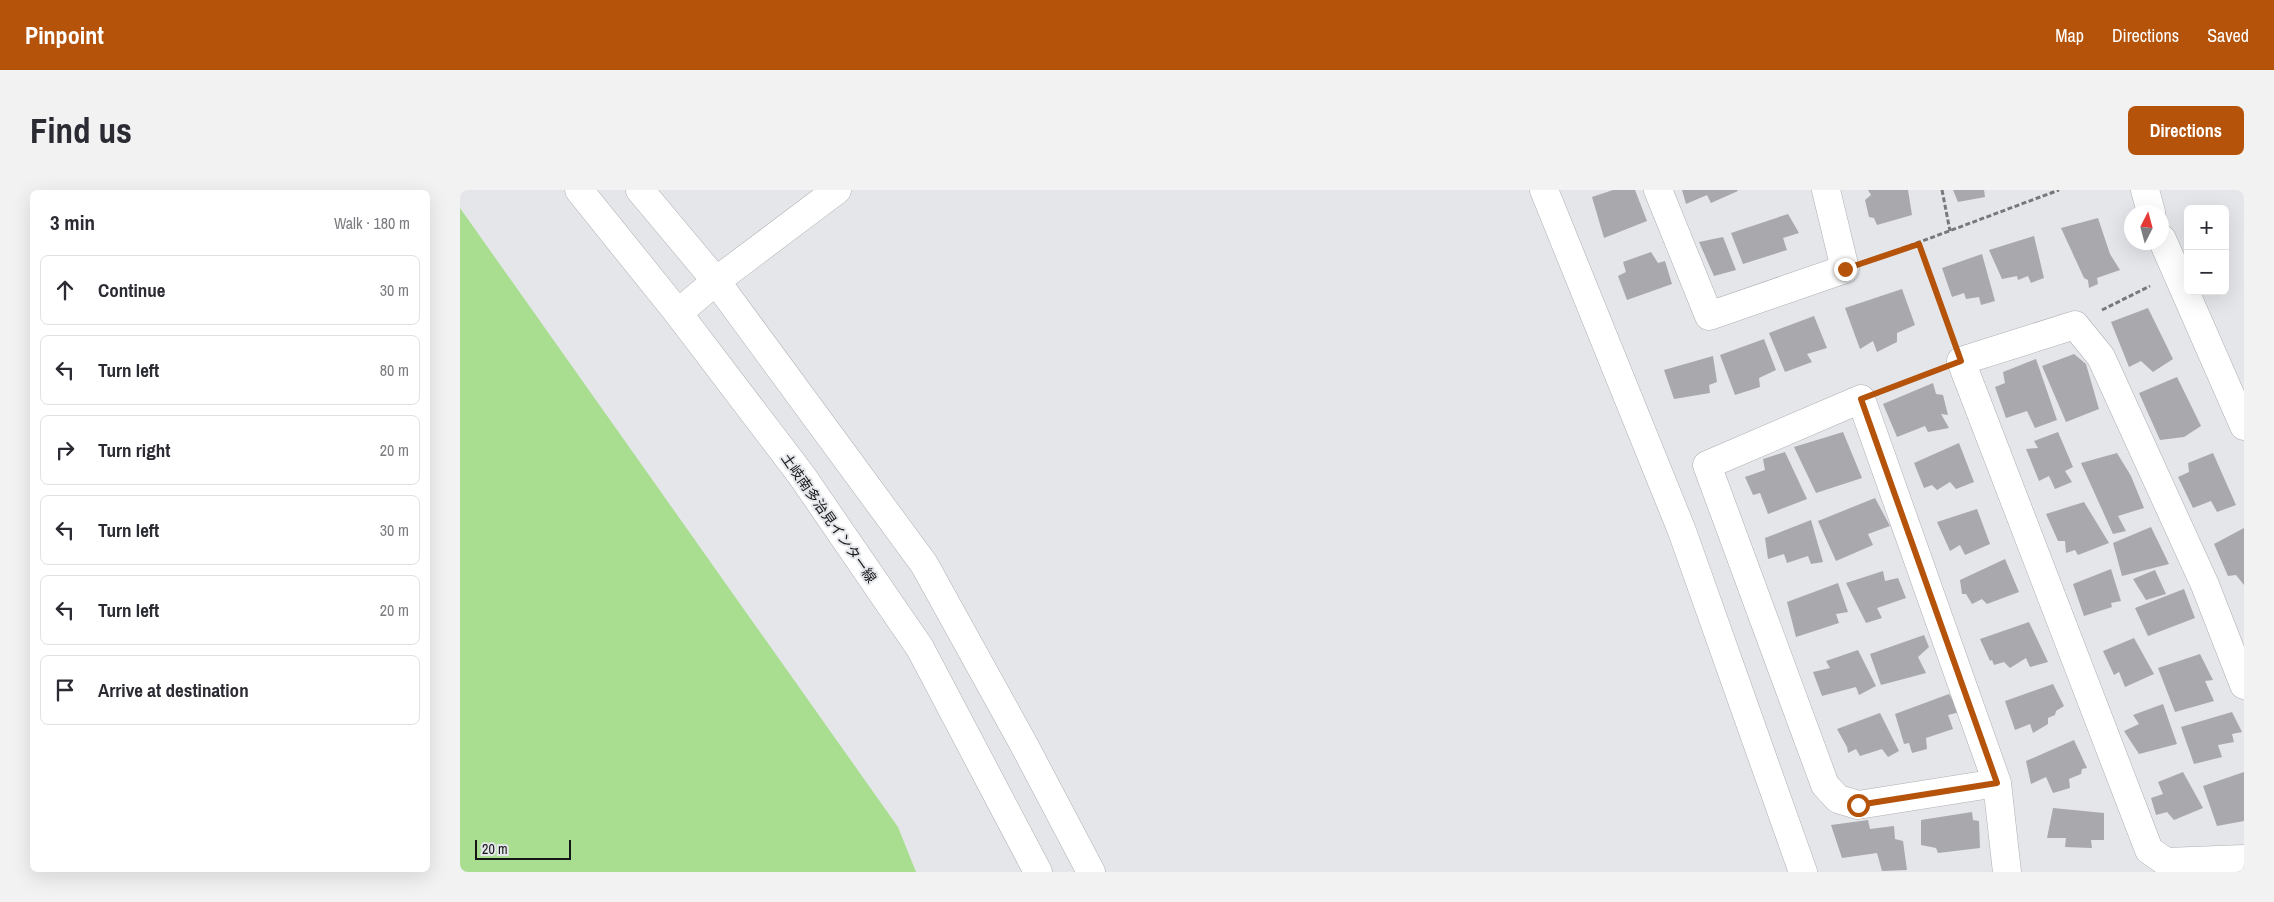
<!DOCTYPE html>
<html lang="en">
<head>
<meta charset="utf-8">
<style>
	:root { --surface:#fff; --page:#f2f2f3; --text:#2b2b33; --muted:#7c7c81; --line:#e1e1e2; --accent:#b45309 }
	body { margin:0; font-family:"Archivo Narrow","Noto Sans JP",sans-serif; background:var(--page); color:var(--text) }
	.controls { position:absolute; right:15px; top:15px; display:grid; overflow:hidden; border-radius:8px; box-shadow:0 5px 20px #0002 }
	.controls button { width:45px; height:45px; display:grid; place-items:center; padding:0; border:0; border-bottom:1px solid var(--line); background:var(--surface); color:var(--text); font:25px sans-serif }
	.compass { position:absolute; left:1664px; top:15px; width:45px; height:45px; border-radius:50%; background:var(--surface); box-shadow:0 5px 20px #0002; rotate:6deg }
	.scale { position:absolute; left:15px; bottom:12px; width:96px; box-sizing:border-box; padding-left:5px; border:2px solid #141516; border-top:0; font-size:14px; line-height:18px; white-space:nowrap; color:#141516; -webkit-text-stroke:4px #e4e6ea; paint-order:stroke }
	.stop { position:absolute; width:15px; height:15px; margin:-11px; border:4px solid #b45309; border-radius:50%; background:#fff }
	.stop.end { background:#b45309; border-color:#fff; box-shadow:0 1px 5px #0008 }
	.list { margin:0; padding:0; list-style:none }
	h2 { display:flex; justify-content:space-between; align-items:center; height:65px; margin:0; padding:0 20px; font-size:21px }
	h2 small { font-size:16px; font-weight:400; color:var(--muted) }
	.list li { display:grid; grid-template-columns:32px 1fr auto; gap:15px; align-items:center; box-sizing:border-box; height:70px; margin:0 10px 10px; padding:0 10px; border:1px solid var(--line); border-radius:8px }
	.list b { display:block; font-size:19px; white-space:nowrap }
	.list em { font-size:16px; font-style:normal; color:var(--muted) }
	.icon { flex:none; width:28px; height:28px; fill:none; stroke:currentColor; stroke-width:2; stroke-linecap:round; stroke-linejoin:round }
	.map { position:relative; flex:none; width:1784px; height:682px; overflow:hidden; border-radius:8px }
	header { display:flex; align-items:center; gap:30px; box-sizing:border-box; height:70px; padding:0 25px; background:var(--accent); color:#fff }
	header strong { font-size:24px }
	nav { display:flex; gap:28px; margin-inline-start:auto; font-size:18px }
	.intro { display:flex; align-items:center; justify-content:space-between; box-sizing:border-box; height:120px; padding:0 30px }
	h1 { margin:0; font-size:35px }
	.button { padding:12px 22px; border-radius:8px; background:var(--accent); color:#fff; font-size:18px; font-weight:700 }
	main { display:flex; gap:30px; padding:0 30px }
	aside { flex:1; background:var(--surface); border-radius:8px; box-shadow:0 5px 20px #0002 }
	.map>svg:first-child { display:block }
</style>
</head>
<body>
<header>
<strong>Pinpoint</strong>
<nav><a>Map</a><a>Directions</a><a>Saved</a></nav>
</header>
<div class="intro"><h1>Find us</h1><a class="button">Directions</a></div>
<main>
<aside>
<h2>3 min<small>Walk · 180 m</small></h2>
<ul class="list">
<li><svg class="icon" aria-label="ahead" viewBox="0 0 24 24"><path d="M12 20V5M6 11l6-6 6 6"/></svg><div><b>Continue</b></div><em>30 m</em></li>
<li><svg class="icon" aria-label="left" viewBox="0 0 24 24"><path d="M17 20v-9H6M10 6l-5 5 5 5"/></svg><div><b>Turn left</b></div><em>80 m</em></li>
<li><svg class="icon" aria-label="right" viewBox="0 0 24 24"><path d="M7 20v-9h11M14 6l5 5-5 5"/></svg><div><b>Turn right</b></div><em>20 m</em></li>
<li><svg class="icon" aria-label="left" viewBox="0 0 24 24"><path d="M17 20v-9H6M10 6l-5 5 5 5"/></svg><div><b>Turn left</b></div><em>30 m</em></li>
<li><svg class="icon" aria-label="left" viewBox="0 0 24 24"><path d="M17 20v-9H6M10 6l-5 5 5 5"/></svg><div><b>Turn left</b></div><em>20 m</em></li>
<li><svg class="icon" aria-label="arrive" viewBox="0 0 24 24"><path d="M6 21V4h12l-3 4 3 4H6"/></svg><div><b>Arrive at destination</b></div></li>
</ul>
</aside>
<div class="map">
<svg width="1784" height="682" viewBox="0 0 1784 682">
	<rect width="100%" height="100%" fill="#e4e6ea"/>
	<path fill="#a9de91" d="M 0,18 L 438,637 L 456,682 L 0,682 Z"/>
	<g fill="#a9a8ac">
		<path d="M 1153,0 L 1175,0 L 1187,31 L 1144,48 L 1132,7 Z"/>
		<path d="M 1222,0 L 1277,0 L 1278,1 L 1251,13 L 1247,5 L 1226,14 Z"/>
		<path d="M 1408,0 L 1448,0 L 1452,25 L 1417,35 L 1414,28 L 1409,27 L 1405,10 L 1411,5 Z"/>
		<path d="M 1493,0 L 1524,0 L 1525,7 L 1498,12 Z"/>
		<path d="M 1328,24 L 1339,43 L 1323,48 L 1327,60 L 1283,74 L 1271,43 Z"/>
		<path d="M 1638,28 L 1650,64 L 1660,80 L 1637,88 L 1638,94 L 1629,98 L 1628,90 L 1624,88 L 1601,38 Z"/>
		<path d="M 1574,46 L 1584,88 L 1571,93 L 1568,86 L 1558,90 L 1557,86 L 1542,89 L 1529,60 Z"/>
		<path d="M 1263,47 L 1276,80 L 1254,86 L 1239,52 Z"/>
		<path d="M 1191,62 L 1198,73 L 1205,71 L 1212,94 L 1167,110 L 1158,86 L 1166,82 L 1163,72 Z"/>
		<path d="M 1522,64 L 1535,111 L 1521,115 L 1519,107 L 1506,109 L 1504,103 L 1492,107 L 1482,78 Z"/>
		<path d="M 1442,99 L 1455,135 L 1437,143 L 1437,152 L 1417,162 L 1413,151 L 1400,159 L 1385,118 Z"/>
		<path d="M 1688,118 L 1713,169 L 1693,182 L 1681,171 L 1669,177 L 1651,132 Z"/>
		<path d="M 1354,126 L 1367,158 L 1347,164 L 1352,172 L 1325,182 L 1309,143 Z"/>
		<path d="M 1304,149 L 1316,180 L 1299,188 L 1300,197 L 1275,205 L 1260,165 Z"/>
		<path d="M 1614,164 L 1626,174 L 1639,219 L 1606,232 L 1582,176 Z"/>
		<path d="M 1253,166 L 1257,192 L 1249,195 L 1250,203 L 1214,209 L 1204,180 Z"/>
		<path d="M 1576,169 L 1597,230 L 1575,238 L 1567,221 L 1546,228 L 1535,197 L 1545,193 L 1543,182 Z"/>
		<path d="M 1717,187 L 1741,236 L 1724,247 L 1700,250 L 1679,203 Z"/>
		<path d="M 1473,193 L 1476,204 L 1483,205 L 1488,225 L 1481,224 L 1489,238 L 1468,242 L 1465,236 L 1437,247 L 1423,214 Z"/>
		<path d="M 1383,242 L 1402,288 L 1356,303 L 1334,257 Z"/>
		<path d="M 1598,242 L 1613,277 L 1605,281 L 1612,292 L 1595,299 L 1589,286 L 1579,291 L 1566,259 L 1578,258 L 1574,251 Z"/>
		<path d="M 1499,253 L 1514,292 L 1496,299 L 1490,292 L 1477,300 L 1472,295 L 1464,298 L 1454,273 Z"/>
		<path d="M 1325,262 L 1347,309 L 1308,324 L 1300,303 L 1293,305 L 1285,287 L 1305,280 L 1303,269 Z"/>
		<path d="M 1657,263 L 1671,286 L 1684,318 L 1658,326 L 1666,341 L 1653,344 L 1621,273 Z"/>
		<path d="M 1753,263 L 1776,315 L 1757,322 L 1751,311 L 1733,318 L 1718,287 L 1729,282 L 1728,273 Z"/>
		<path d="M 1415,308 L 1430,336 L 1408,344 L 1413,355 L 1376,371 L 1358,331 Z"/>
		<path d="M 1624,312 L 1649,353 L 1618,365 L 1615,360 L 1606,363 L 1605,351 L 1598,351 L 1586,324 Z"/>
		<path d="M 1517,319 L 1530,354 L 1505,365 L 1500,355 L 1490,361 L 1477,332 Z"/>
		<path d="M 1351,330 L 1363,372 L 1351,374 L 1348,366 L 1327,373 L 1324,364 L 1308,369 L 1305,348 Z"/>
		<path d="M 1691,337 L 1709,374 L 1662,386 L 1653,353 Z"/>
		<path d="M 1784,338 L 1784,395 L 1776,385 L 1768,386 L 1754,354 Z"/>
		<path d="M 1545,369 L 1559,402 L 1527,414 L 1522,409 L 1512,414 L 1506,404 L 1502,404 L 1500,390 Z"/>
		<path d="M 1651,379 L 1661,411 L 1651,413 L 1652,417 L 1624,426 L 1613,394 Z"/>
		<path d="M 1695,380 L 1706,404 L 1686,410 L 1673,389 Z"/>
		<path d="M 1423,381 L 1425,391 L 1438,388 L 1446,408 L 1417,418 L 1422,428 L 1406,433 L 1386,393 Z"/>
		<path d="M 1378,393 L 1388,422 L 1376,424 L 1379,433 L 1336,447 L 1327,412 Z"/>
		<path d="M 1724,399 L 1735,428 L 1688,446 L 1675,418 Z"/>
		<path d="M 1569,432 L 1588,472 L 1570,477 L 1566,468 L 1550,478 L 1544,472 L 1534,475 L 1532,470 L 1530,471 L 1520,449 Z"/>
		<path d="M 1464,445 L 1469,457 L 1458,467 L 1466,483 L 1421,495 L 1410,464 Z"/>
		<path d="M 1674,448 L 1694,484 L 1665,497 L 1659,482 L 1654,485 L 1643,461 Z"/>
		<path d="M 1398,460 L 1416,496 L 1399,505 L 1396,497 L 1362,506 L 1353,482 L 1370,478 L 1366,471 Z"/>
		<path d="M 1740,464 L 1753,490 L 1745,491 L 1754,511 L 1715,522 L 1698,478 Z"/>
		<path d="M 1593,494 L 1604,516 L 1596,521 L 1595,525 L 1588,528 L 1588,534 L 1573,543 L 1570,534 L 1555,540 L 1545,511 Z"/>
		<path d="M 1489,504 L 1500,522 L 1488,525 L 1493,539 L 1466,548 L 1467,559 L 1452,563 L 1449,553 L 1444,554 L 1435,524 Z"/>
		<path d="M 1703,514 L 1717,554 L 1679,564 L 1664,541 L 1679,534 L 1673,525 Z"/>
		<path d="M 1772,522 L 1782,542 L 1772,544 L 1774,552 L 1758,555 L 1762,567 L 1734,574 L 1721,537 Z"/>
		<path d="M 1420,523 L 1439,561 L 1428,567 L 1422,559 L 1400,566 L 1396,559 L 1388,563 L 1387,557 L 1377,539 Z"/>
		<path d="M 1614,550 L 1627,578 L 1622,579 L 1621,584 L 1609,589 L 1610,598 L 1593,603 L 1586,587 L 1571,594 L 1566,571 Z"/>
		<path d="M 1723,582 L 1743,618 L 1714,630 L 1707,622 L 1696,625 L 1691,608 L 1703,604 L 1698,592 Z"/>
		<path d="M 1784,582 L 1784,631 L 1757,636 L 1743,596 Z"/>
		<path d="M 1593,618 L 1644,623 L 1644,650 L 1631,650 L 1632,658 L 1605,657 L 1606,648 L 1587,648 Z"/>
		<path d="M 1512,622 L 1513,630 L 1519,631 L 1520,658 L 1478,663 L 1476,658 L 1461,655 L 1461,630 Z"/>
		<path d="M 1408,630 L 1410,639 L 1434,636 L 1435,649 L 1443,651 L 1447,680 L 1422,681 L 1417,663 L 1382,668 L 1371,635 Z"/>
	</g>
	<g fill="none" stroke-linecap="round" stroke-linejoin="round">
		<defs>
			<g id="minor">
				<path d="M 1198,0 L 1249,126 L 1385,79 L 1366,0"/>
				<path d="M 1784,495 L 1745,395 L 1641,167 L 1615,135 L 1501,171 L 1689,660 L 1706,672 L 1784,669"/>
				<path d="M 1537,593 L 1398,615 L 1378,609 L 1365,595 L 1247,275 L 1401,209 L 1537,593 L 1547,682"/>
			</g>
			<g id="tertiary">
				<path d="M 1084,0 L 1222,341 L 1343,682"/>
				<path d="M 1685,0 L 1691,22"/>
				<path d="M 1702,49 L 1784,236"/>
				<path d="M 218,123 L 256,91 L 377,0"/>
			</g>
			<g id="secondary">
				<path d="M 119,0 L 218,123 L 342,286 L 460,458 L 578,682"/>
				<path d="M 180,0 L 256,91 L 464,374 L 563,553 L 631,682"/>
			</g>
		</defs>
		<use href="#minor" stroke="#adafb2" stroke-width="29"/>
		<use href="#tertiary" stroke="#adafb2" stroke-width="29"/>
		<use href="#secondary" stroke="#adafb2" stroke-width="29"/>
		<g stroke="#76787a" stroke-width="3" stroke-dasharray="5 2.5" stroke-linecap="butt">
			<path d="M 1482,0 L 1490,41"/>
			<path d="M 1459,54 L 1491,142"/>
			<path d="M 1414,69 L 1599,0"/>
			<path d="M 1642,120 L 1690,96"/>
			<path d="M 1429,198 L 1472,181"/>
		</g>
		<use href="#minor" stroke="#fff" stroke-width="28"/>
		<use href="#tertiary" stroke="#fff" stroke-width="28"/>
		<use href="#secondary" stroke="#fff" stroke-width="28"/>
	</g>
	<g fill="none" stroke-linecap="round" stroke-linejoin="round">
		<path stroke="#b45309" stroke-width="6" d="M 1385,79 L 1459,54 L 1501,171 L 1401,209 L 1537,593 L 1398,615"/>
	</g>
	<g text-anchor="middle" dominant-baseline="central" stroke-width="4" stroke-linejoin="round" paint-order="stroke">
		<g font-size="14" fill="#141516" stroke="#e4e6ea">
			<text transform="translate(369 328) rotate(55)">土岐南多治見インター線</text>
		</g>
	</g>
</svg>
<div class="controls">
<button>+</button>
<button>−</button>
</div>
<svg class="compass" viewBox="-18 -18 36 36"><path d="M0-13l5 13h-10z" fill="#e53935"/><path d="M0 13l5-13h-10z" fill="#7c7c81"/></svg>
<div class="scale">20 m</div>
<div class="stop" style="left:1398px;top:615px"></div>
<div class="stop end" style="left:1385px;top:79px"></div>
</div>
</main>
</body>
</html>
